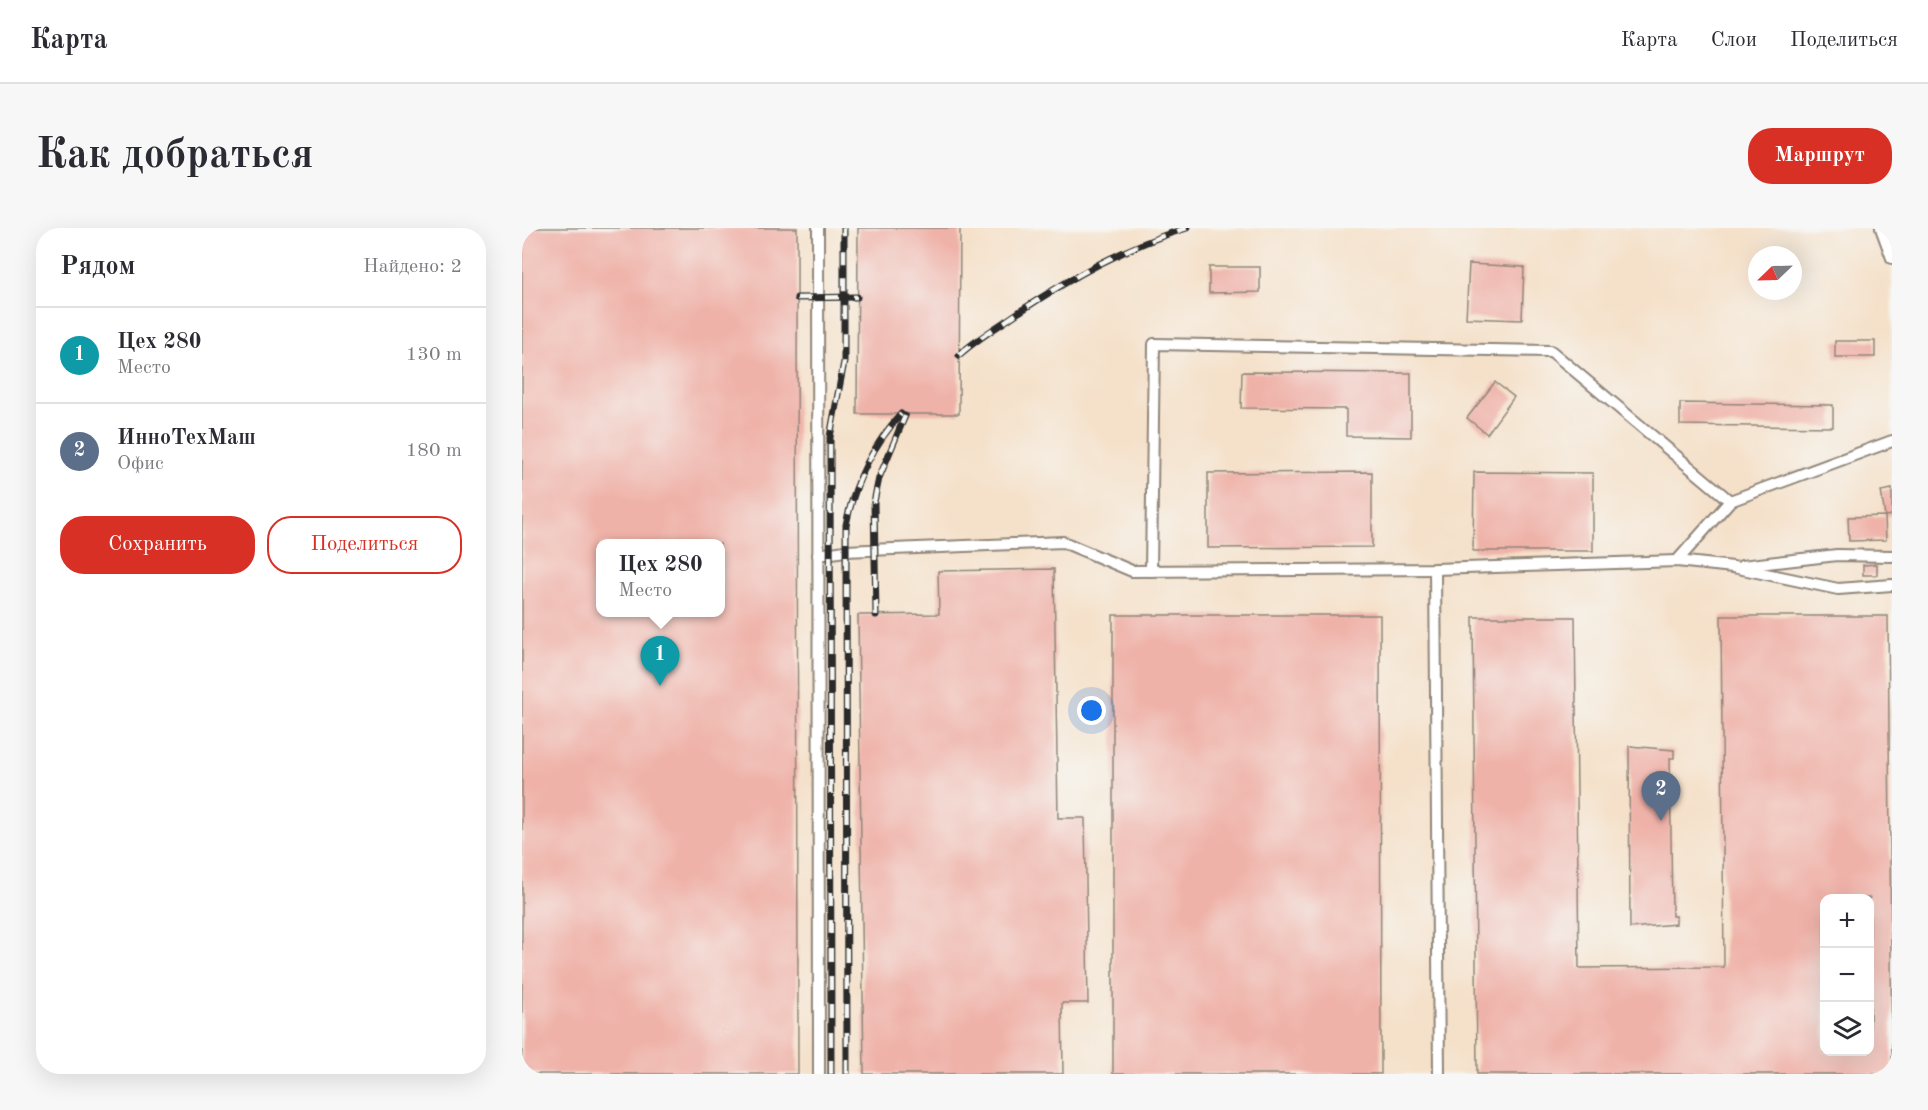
<!DOCTYPE html>
<html lang="ru">
<head>
<meta charset="utf-8">
<style>
	:root { --surface:#fff; --page:#f7f7f7; --text:#2b2b33; --muted:#7c7c81; --line:#e1e1e2; --accent:#d93025 }
	body { margin:0; font-family:"Old Standard TT",serif; background:var(--page); color:var(--text) }
	.controls { position:absolute; right:18px; bottom:18px; display:grid; overflow:hidden; border-radius:12px; box-shadow:0 6px 24px #0002 }
	.controls button { width:54px; height:54px; display:grid; place-items:center; padding:0; border:0; border-bottom:2px solid var(--line); background:var(--surface); color:var(--text); font:30px sans-serif }
	.compass { position:absolute; left:1226px; top:18px; width:54px; height:54px; border-radius:50%; background:var(--surface); box-shadow:0 6px 24px #0002; rotate:247deg }
	.you { position:absolute; left:570px; top:483px; width:21px; height:21px; margin:-15px; border:4px solid #fff; border-radius:50%; background:#1a73e8; box-shadow:0 0 0 9px #1a73e833 }
	.badge { display:grid; place-items:center; width:39px; height:39px; border-radius:50%; background:var(--accent); color:#fff; font-size:20px; font-weight:700 }
	.pin { position:absolute; translate:-50% -50px; filter:drop-shadow(0 2px 3px #0008) }
	.pin::after { content:''; position:absolute; top:32px; width:21px; height:18px; background:inherit; clip-path:polygon(0 0,100% 0,50% 100%) }
	.popup { position:absolute; left:74px; top:311px; width:129px; height:78px; box-sizing:border-box; display:grid; place-content:center; border-radius:12px; background:var(--surface); filter:drop-shadow(0 2px 4px #0005); font-size:20px; white-space:nowrap; color:var(--muted) }
	.popup b { font-size:22px; color:var(--text) }
	.popup::after { content:''; position:absolute; left:50%; top:100%; margin-left:-12px; border:12px solid transparent; border-top-color:var(--surface) }
	.list { margin:0; padding:0; list-style:none }
	h2 { display:flex; justify-content:space-between; align-items:center; height:78px; margin:0; padding:0 24px; font-size:26px }
	h2 small { font-size:20px; font-weight:400; color:var(--muted) }
	.list li { display:grid; grid-template-columns:39px 1fr auto; gap:18px; align-items:center; box-sizing:border-box; height:96px; padding:0 24px; border-top:2px solid var(--line) }
	.list b { display:block; font-size:22px; white-space:nowrap }
	.list p { margin:0; font-size:20px; white-space:nowrap; color:var(--muted) }
	.list em { font-size:20px; font-style:normal; color:var(--muted) }
	.actions { display:flex; gap:12px; padding:18px 24px }
	.actions a { flex:1; padding:14px 0; border:2px solid var(--accent); border-radius:24px; text-align:center; font-size:21px; color:var(--accent) }
	.actions .main { background:var(--accent); color:#fff }
	.icon { flex:none; width:33px; height:33px; fill:none; stroke:currentColor; stroke-width:2; stroke-linecap:round; stroke-linejoin:round }
	.map { position:relative; flex:none; width:1370px; height:846px; overflow:hidden; border-radius:24px }
	header { display:flex; align-items:center; gap:36px; box-sizing:border-box; height:84px; padding:0 30px; background:var(--surface); border-bottom:2px solid var(--line) }
	header strong { font-size:28px }
	nav { display:flex; gap:33px; margin-inline-start:auto; font-size:21px }
	.intro { display:flex; align-items:center; justify-content:space-between; box-sizing:border-box; height:144px; padding:0 36px }
	h1 { margin:0; font-size:42px }
	.button { padding:15px 27px; border-radius:24px; background:var(--accent); color:#fff; font-size:21px; font-weight:700 }
	main { display:flex; gap:36px; padding:0 36px }
	aside { flex:1; background:var(--surface); border-radius:24px; box-shadow:0 6px 24px #0002 }
	.map>svg:first-child { display:block }
</style>
</head>
<body>
<header>
<strong>Карта</strong>
<nav><a>Карта</a><a>Слои</a><a>Поделиться</a></nav>
</header>
<div class="intro"><h1>Как добраться</h1><a class="button">Маршрут</a></div>
<main>
<aside>
<h2>Рядом<small>Найдено: 2</small></h2>
<ul class="list">
<li><span class="badge" style="background:#0f9aa8">1</span><div><b>Цех 280</b><p>Место</p></div><em>130 m</em></li>
<li><span class="badge" style="background:#5c6f8a">2</span><div><b>ИнноТехМаш</b><p>Офис</p></div><em>180 m</em></li>
</ul>
<div class="actions"><a class="main">Сохранить</a><a>Поделиться</a></div>
</aside>
<div class="map">
<svg width="1370" height="846" viewBox="0 0 1370 846">
	<rect width="100%" height="100%" fill="#f6f6f2"/>
	<filter id="ink" filterUnits="userSpaceOnUse"><feTurbulence type="fractalNoise" baseFrequency=".0167" numOctaves="2"/><feDisplacementMap in="SourceGraphic" scale="12" xChannelSelector="R" yChannelSelector="G"/><feConvolveMatrix kernelMatrix="1 2 1 2 8 2 1 2 1" color-interpolation-filters="sRGB"/></filter>
	<filter id="wash" filterUnits="userSpaceOnUse"><feTurbulence type="fractalNoise" baseFrequency=".008" numOctaves="4" result="noise"/><feDisplacementMap in="SourceGraphic" scale="24" xChannelSelector="R" yChannelSelector="G"/><feGaussianBlur stdDeviation="1.35" result="paint"/><feColorMatrix in="noise" values="0 0 0 0 0 0 0 0 0 0 0 0 0 0 0 0 0 1.4 0 .05"/><feComposite in="paint" operator="in"/></filter>
	<g filter="url(#wash)">
		<rect width="100%" height="100%" fill="#f5e1ca"/>
		<g id="blocks">
			<g fill="#efb2a9" fill-rule="evenodd">
				<path d="M 0,0 L 275,0 L 276,846 L 0,846 ZM 78,316 L 198,316 L 198,384 L 78,384 Z"/>
				<path d="M 336,0 L 438,0 L 437,186 L 335,186 Z"/>
				<path d="M 947,36 L 1002,39 L 1000,92 L 944,90 Z"/>
				<path d="M 687,39 L 738,39 L 738,64 L 687,65 Z"/>
				<rect x="1313" y="113" width="40" height="16"/>
				<path d="M 720,144 L 889,145 L 889,209 L 824,208 L 824,181 L 719,180 Z"/>
				<path d="M 973,154 L 992,169 L 965,206 L 945,190 Z"/>
				<path d="M 1158,175 L 1311,177 L 1311,199 L 1158,197 Z"/>
				<path d="M 850,244 L 850,319 L 686,320 L 686,245 Z"/>
				<path d="M 952,244 L 1071,245 L 1071,323 L 951,323 Z"/>
				<path d="M 1370,261 L 1370,287 L 1363,288 L 1359,263 Z"/>
				<path d="M 1363,288 L 1364,312 L 1327,313 L 1326,289 Z"/>
				<path d="M 1355,336 L 1355,347 L 1341,347 L 1341,337 Z"/>
				<path d="M 532,341 L 536,590 L 563,590 L 566,775 L 540,775 L 541,846 L 342,846 L 336,387 L 417,386 L 416,343 Z"/>
				<path d="M 591,387 L 858,387 L 859,846 L 591,846 Z"/>
				<path d="M 1199,388 L 1366,388 L 1370,846 L 955,846 L 951,389 L 1053,389 L 1057,740 L 1202,739 ZM 1302,670 L 1348,670 L 1348,824 L 1302,824 Z"/>
				<path d="M 1107,518 L 1152,522 L 1152,530 L 1148,530 L 1150,688 L 1154,688 L 1154,696 L 1108,700 Z"/>
			</g>
		</g>
	</g>
	<g filter="url(#ink)">
		<use href="#blocks" fill-opacity="0" stroke="#90867a" stroke-width="1.5"/>
		<g fill="none" stroke-linecap="round" stroke-linejoin="round">
			<defs>
				<g id="lane">
					<path d="M 296,0 L 297,846"/>
					<path d="M 1359,0 L 1370,30"/>
					<path d="M 296,327 L 323,323 L 541,314 L 610,343 L 913,341 L 1155,333 L 1211,339 L 1316,361 L 1370,357"/>
					<path d="M 1155,333 L 1208,273 L 1370,213"/>
					<path d="M 1220,338 L 1315,327 L 1370,328"/>
					<path d="M 913,341 L 917,846"/>
					<path d="M 629,343 L 632,116 L 1029,123 L 1208,273"/>
				</g>
			</defs>
			<use href="#lane" stroke="#90867a" stroke-width="14"/>
			<use href="#lane" stroke="#fff" stroke-width="10"/>
			<defs>
				<g id="rail">
					<path d="M 275,70 L 335,69"/>
					<path d="M 437,127 C 456,110 477,98 497,84 C 550,49 604,18 665,0"/>
					<path d="M 354,387 L 352,274 L 357,250 L 383,188"/>
					<path d="M 309,846 L 308,209 L 322,134 L 322,0"/>
					<path d="M 325,846 L 324,297 C 332,256 351,217 379,186"/>
				</g>
			</defs>
			<use href="#rail" stroke="#2b2b2b" stroke-width="7"/>
			<use href="#rail" stroke="#f6f6f2" stroke-width="4.5" stroke-dasharray="14" stroke-linecap="butt"/>
		</g>
	</g>
</svg>
<div class="controls">
<button>+</button>
<button>−</button>
<button><svg class="icon" aria-label="layers" viewBox="0 0 24 24"><path d="M12 4l9 5-9 5-9-5zM3 14l9 5 9-5"/></svg></button>
</div>
<svg class="compass" viewBox="-18 -18 36 36"><path d="M0-13l5 13h-10z" fill="#e53935"/><path d="M0 13l5-13h-10z" fill="#7c7c81"/></svg>
<div class="you"></div>
<div class="pin badge" style="left:138px;top:458px;background:#0f9aa8">1</div>
<div class="popup"><b>Цех 280</b>Место</div>
<div class="pin badge" style="left:1139px;top:593px;background:#5c6f8a">2</div>
</div>
</main>
</body>
</html>
